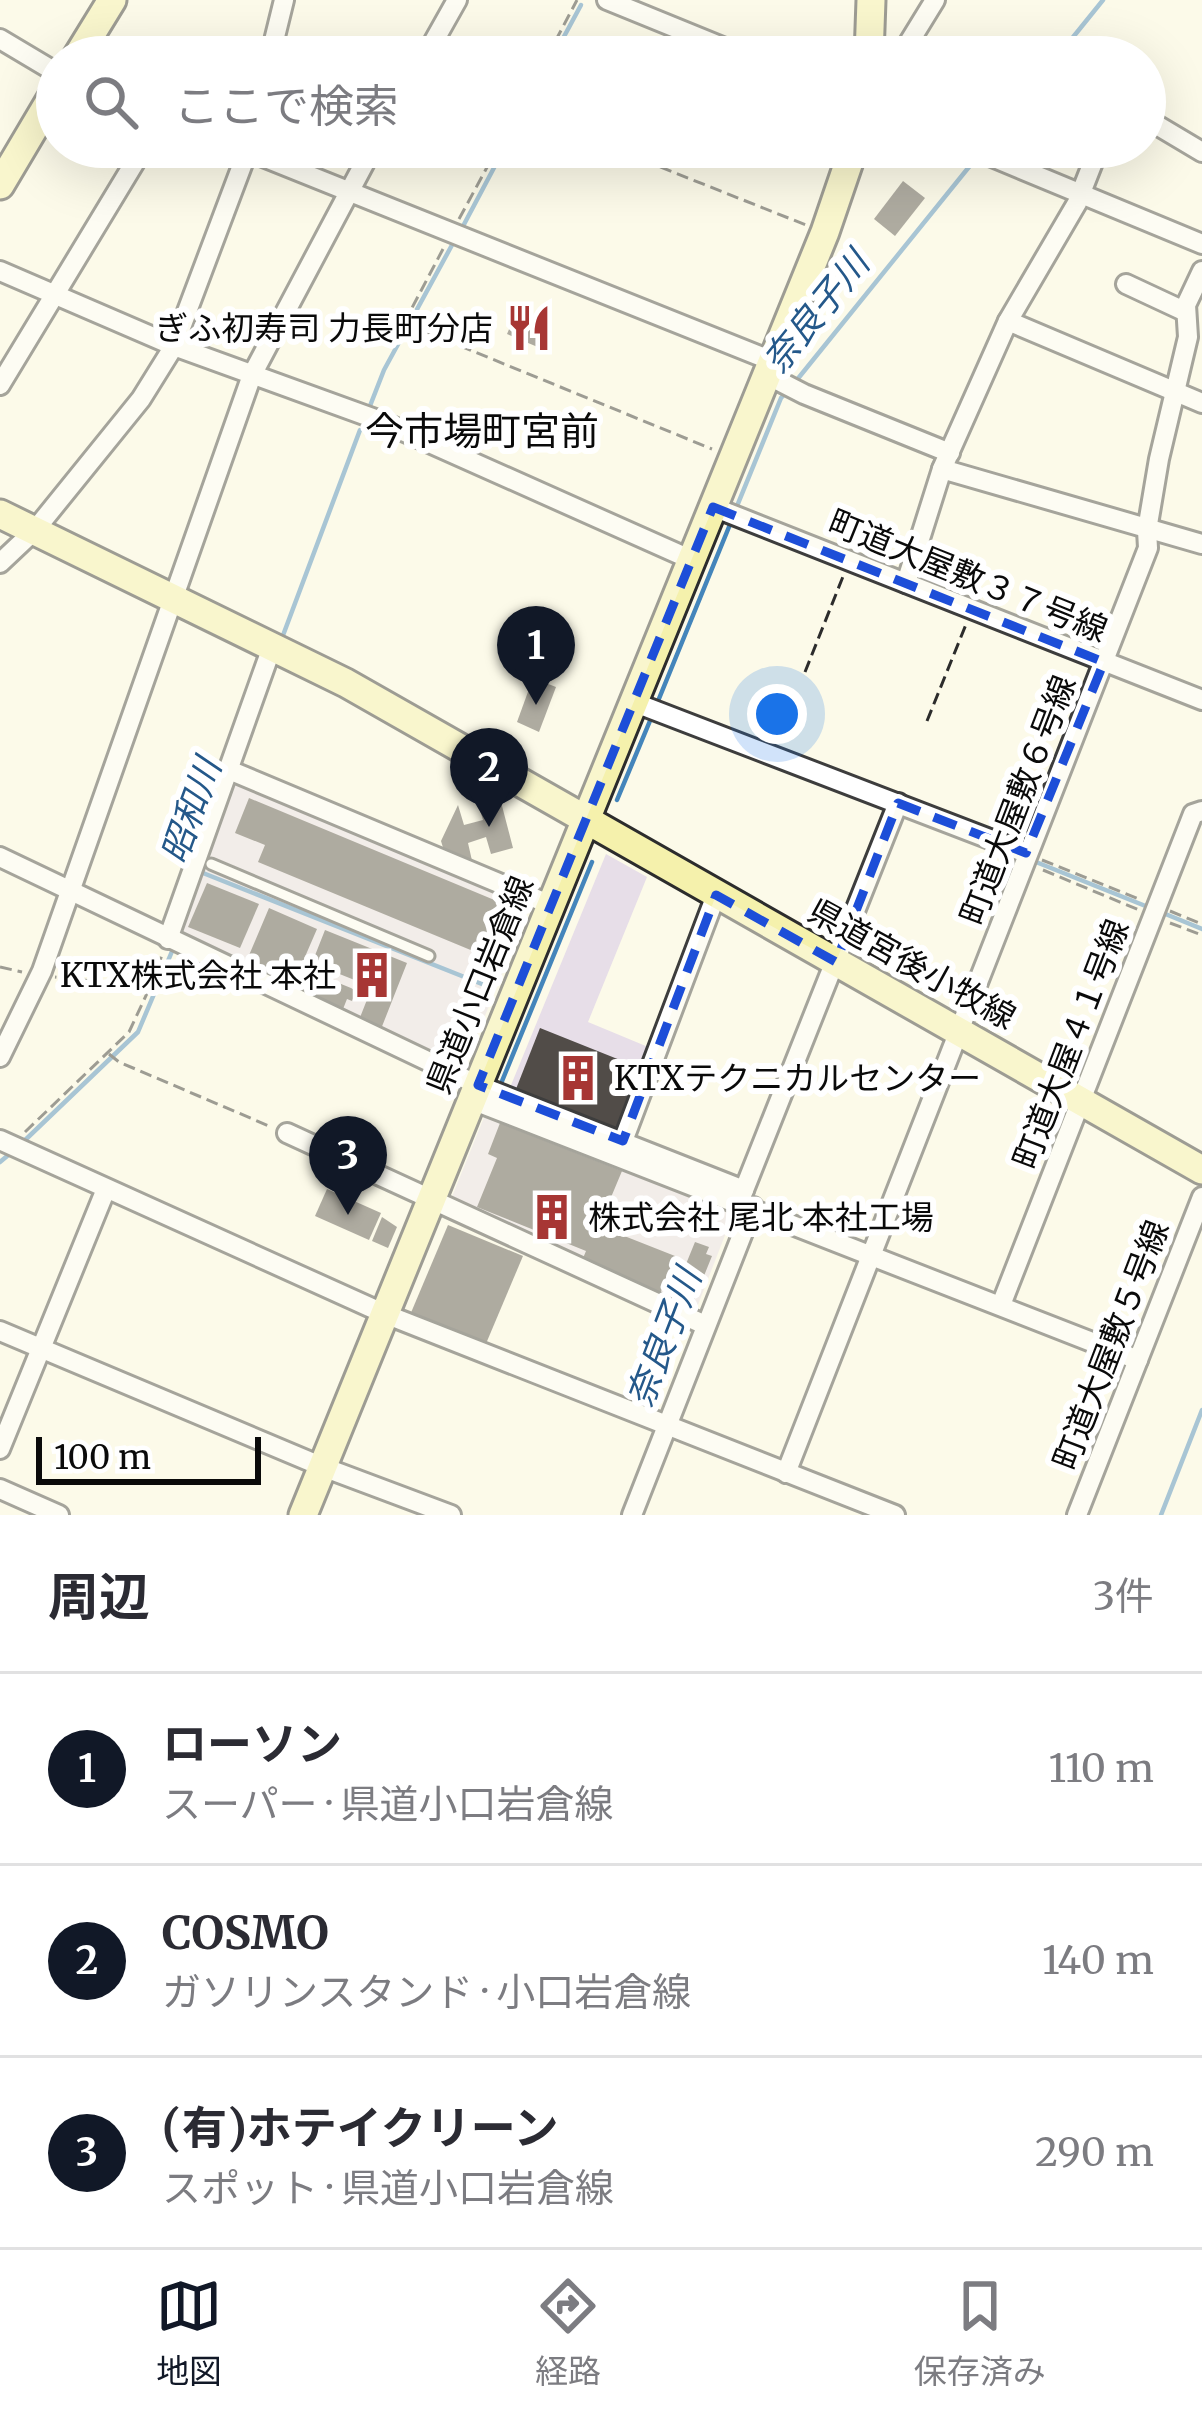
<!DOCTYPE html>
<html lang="ja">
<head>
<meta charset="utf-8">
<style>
	:root { --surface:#fff; --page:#f7f7f7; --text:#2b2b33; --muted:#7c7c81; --line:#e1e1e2; --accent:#111827 }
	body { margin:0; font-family:Merriweather,"Noto Sans JP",serif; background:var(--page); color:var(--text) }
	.scale { position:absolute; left:36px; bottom:30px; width:225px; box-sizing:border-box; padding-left:12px; border:6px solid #0a0a0a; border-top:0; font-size:33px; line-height:42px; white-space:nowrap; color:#0a0a0a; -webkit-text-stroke:9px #fff; paint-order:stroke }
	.you { position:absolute; left:777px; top:714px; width:42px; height:42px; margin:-30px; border:9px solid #fff; border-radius:50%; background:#1a73e8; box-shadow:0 0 0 18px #1a73e833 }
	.badge { display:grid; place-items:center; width:78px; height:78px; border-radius:50%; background:var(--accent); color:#fff; font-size:39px; font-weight:700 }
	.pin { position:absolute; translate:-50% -99px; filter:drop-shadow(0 3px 6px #0008) }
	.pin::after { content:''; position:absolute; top:63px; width:42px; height:36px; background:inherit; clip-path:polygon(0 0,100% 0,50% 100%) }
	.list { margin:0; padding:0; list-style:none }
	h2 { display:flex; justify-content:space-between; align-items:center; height:156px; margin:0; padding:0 48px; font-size:51px }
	h2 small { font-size:39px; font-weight:400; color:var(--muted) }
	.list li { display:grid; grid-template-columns:78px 1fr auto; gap:36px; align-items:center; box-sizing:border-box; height:192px; padding:0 48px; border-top:3px solid var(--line) }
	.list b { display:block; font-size:45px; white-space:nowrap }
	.list p { margin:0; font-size:39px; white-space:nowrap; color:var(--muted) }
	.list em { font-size:39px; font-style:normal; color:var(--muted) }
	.icon { flex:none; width:66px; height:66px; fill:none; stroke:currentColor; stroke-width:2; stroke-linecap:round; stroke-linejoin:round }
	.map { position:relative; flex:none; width:1202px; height:1515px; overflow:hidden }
	.search { position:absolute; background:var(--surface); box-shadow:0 12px 48px #0002; left:36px; right:36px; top:36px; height:132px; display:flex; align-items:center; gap:30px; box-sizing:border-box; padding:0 42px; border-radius:66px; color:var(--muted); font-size:45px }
	.sheet { height:732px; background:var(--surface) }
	nav { display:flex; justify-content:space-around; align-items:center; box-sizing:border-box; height:168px; border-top:3px solid var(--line); background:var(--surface); font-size:33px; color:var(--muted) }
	nav a { display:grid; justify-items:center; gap:6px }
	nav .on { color:var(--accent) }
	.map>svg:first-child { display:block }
</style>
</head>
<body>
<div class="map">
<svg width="1202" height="1515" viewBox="0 0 1202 1515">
	<rect width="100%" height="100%" fill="#fcfae9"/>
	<g fill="#e7dee8">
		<path d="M 235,779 L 532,901 L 462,1072 L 179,937 Z"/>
		<path d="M 606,854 L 647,877 L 588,1022 L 653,1049 L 622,1134 L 509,1090 Z"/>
		<path d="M 487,1110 L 736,1207 L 694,1315 L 449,1204 Z"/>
	</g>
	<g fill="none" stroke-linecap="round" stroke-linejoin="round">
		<g stroke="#4485bb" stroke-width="4.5">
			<path d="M 553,57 L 581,5"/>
			<path d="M 1057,57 L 1103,0"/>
			<path d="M 461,230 L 505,147"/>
			<path d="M 796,381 L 977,157"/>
			<path d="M 368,411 L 384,370 L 452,245"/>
			<path d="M 735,511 L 781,398 L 788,390"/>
			<path d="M 282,638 L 360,430"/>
			<path d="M 656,706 L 731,522"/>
			<path d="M 617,800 L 652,716"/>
			<path d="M 1031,860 L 1148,907"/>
			<path d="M 198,871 L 492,988"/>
			<path d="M 1163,913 L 1202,929"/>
			<path d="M 500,1086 L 592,862"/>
			<path d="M 21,1144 L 138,1032 L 173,949"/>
			<path d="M 0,1162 L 12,1152"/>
			<path d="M 1161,1515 L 1202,1410"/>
		</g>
	</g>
	<g fill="#514c48">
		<path d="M 903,181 L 925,198 L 895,236 L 874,219 Z"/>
		<path d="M 518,308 L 551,322 L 540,348 L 507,334 Z"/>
		<path d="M 533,678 L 556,687 L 539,732 L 517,722 Z"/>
		<path d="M 249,798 L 523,912 L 502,963 L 258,862 L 265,845 L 235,833 Z"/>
		<path d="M 501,802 L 513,848 L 491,854 L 486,837 L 468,843 L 473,865 L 445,854 L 441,841 L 458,805 L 464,825 L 483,820 L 479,807 Z"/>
		<path d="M 207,883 L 259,904 L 240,948 L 188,927 Z"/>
		<path d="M 269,908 L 317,929 L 301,966 L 296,964 L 287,985 L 244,967 Z"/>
		<path d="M 325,930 L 407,963 L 381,1029 L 359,1020 L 372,987 L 312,963 Z"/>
		<path d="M 309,971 L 351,988 L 356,991 L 352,1001 L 347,999 L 343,1009 L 300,992 Z"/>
		<path d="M 540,1028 L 640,1068 L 616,1129 L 516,1089 Z"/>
		<path d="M 500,1123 L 622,1171 L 599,1226 L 675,1256 L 660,1294 L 581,1263 L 586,1251 L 477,1207 L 497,1158 L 488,1154 Z"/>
		<path d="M 327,1189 L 381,1213 L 369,1240 L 315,1216 Z"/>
		<path d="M 382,1217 L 397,1227 L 388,1248 L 372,1241 Z"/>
		<path d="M 448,1225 L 523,1256 L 485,1346 L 410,1315 Z"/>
		<path d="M 695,1242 L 709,1247 L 706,1254 L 712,1256 L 693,1303 L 684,1300 L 688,1291 L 677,1286 Z"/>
	</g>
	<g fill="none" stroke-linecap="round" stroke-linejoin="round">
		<defs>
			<path id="lane" d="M 211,864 L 429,956"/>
			<g id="street">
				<path d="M 607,0 L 747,57"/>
				<path d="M 0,39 L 57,73"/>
				<path d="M 270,57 L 284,0"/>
				<path d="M 425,57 L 457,0"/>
				<path d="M 900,57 L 935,0"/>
				<path d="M 1145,118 L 1202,152"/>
				<path d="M 238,147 L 772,361"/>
				<path d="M 968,147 L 1202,244"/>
				<path d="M 0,271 L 174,346 L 378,420 L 692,560"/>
				<path d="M 1126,284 L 1186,312"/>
				<path d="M 1008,321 L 1202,403"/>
				<path d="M 767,375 L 804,394 L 950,453"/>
				<path d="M 0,385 L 144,147"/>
				<path d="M 942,469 L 1202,544"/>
				<path d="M 713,507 L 1202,700"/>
				<path d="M 0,563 L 35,530 L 141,399 L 174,346 L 249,147"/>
				<path d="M 906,583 L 942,469 L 1008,321 L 1077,203 L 1099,147"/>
				<path d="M 633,702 L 1026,853"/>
				<path d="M 229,770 L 551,905"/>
				<path d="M 0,857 L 478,1085 L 744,1190"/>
				<path d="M 168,939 L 272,647"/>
				<path d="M 0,1057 L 42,971 L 252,375 L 373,147"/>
				<path d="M 472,1100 L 1138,1360"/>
				<path d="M 287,1133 L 705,1325"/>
				<path d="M 0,1140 L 385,1314 L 895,1515"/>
				<path d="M 623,1141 L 716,895"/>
				<path d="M 740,1200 L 898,803"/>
				<path d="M 1001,1305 L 1193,814 L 1202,811"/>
				<path d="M 0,1331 L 323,1467 L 451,1515"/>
				<path d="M 0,1449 L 106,1189"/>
				<path d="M 786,1473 L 1148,548 L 1147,530 L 1159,459 L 1188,337 L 1186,305 L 1202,271"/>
				<path d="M 0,1489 L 59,1515"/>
				<path d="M 632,1515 L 753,1207"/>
				<path d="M 1077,1515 L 1202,1197"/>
			</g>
			<g id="secondary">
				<path d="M 77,57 L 112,0"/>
				<path d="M 869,57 L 871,0"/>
				<path d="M 0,185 L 57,89"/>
				<path d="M 0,514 L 346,683 L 1202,1170"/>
				<path d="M 303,1515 L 825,232 L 854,147"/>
			</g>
		</defs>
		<use href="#lane" stroke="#3d3d3d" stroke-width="15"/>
		<use href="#street" stroke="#3d3d3d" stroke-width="24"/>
		<use href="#secondary" stroke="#2c2c2c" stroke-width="33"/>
		<g stroke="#2c2c2c" stroke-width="3" stroke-dasharray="12 6" stroke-linecap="butt">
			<path d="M 547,57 L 577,0"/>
			<path d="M 610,147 L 806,225"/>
			<path d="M 459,219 L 498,147"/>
			<path d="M 443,249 L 404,323 L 712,449"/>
			<path d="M 805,672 L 844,574"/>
			<path d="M 927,721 L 967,622"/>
			<path d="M 1042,860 L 1139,899"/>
			<path d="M 1043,870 L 1139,910"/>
			<path d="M 1170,911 L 1202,924"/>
			<path d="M 1170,923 L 1202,935"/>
			<path d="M 0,967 L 22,972"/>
			<path d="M 151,985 L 162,955"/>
			<path d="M 109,1054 L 119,1062 L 269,1126"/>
			<path d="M 25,1132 L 129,1032 L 150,987 L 55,977"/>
		</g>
		<use href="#lane" stroke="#fff" stroke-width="9"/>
		<use href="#street" stroke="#fff" stroke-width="18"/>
		<use href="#secondary" stroke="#f5f1ac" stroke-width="27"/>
	</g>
	<path d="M0 0H1202V1515H0ZM 713,507 L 1104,662 L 1026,853 L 898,803 L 836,962 L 716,895 L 623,1141 L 478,1085 Z" fill="#fcfae9" fill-opacity=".55" fill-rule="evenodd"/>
	<path fill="none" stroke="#1d4ed8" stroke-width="9" stroke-dasharray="24 15" stroke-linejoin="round" d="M 713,507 L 1104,662 L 1026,853 L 898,803 L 836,962 L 716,895 L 623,1141 L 478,1085 Z"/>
	<defs>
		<symbol id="restaurant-bare" viewBox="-9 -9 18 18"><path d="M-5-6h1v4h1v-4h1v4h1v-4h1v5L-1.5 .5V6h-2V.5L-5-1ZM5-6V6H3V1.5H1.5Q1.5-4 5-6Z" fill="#a73634" stroke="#fff" stroke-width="2.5" paint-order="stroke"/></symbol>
		<symbol id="building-bare" viewBox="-9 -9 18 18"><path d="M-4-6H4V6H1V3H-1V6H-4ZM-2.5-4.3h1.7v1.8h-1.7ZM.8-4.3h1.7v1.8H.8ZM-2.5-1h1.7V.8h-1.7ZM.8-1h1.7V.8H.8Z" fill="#a73634" stroke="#fff" stroke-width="2.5" paint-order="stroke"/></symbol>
	</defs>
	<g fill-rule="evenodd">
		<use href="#restaurant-bare" x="496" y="295" width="66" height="66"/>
		<use href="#building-bare" x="339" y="942" width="66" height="66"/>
		<use href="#building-bare" x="545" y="1045" width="66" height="66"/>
		<use href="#building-bare" x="519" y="1184" width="66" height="66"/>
	</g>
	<g text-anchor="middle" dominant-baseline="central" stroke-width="12" stroke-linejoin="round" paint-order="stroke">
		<g font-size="33" fill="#0a0a0a" stroke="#fff" text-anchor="end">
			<text x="493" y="328">ぎふ初寿司 力長町分店</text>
			<text x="336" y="975">KTX株式会社 本社</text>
			<text x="614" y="1078" text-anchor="start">KTXテクニカルセンター</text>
			<text x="588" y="1217" text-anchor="start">株式会社 尾北 本社工場</text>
		</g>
		<g font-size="33" fill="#0a0a0a" stroke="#fff">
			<text transform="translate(968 576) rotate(22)">町道大屋敷３７号線</text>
			<text transform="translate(1018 800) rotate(-69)">町道大屋敷６号線</text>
			<text transform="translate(912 964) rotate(29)">県道宮後小牧線</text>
			<text transform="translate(480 985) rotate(-68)">県道小口岩倉線</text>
			<text transform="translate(1071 1044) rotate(-69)">町道大屋４１号線</text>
			<text transform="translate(1111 1345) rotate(-69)">町道大屋敷５号線</text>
		</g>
		<g font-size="36" font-style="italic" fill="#24588a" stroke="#fff">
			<text transform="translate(816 312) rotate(-51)">奈良子川</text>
			<text transform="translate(191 811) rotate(-70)">昭和川</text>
			<text transform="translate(664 1338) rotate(-69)">奈良子川</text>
		</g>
		<g font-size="39" fill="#0a0a0a" stroke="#fff">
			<text x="482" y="431">今市場町宮前</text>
		</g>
	</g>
</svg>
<div class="scale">100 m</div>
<div class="you"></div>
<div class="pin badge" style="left:536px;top:705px">1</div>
<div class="pin badge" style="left:489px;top:827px">2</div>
<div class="pin badge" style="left:348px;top:1215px">3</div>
<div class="search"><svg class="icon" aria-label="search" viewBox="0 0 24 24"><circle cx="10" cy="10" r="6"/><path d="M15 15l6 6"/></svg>ここで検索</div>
</div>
<section class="sheet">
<h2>周辺<small>3件</small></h2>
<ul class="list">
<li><span class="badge">1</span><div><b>ローソン</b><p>スーパー · 県道小口岩倉線</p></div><em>110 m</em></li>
<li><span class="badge">2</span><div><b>COSMO</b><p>ガソリンスタンド · 小口岩倉線</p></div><em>140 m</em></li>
<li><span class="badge">3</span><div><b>(有)ホテイクリーン</b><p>スポット · 県道小口岩倉線</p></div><em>290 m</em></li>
</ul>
</section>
<nav>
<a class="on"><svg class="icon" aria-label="map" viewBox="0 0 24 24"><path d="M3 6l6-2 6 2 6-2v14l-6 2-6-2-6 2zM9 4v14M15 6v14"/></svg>地図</a>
<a><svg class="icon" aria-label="directions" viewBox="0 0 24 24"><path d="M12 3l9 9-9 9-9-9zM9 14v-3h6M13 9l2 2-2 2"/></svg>経路</a>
<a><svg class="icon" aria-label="saved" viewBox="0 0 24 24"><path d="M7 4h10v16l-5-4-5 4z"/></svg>保存済み</a>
</nav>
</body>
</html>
